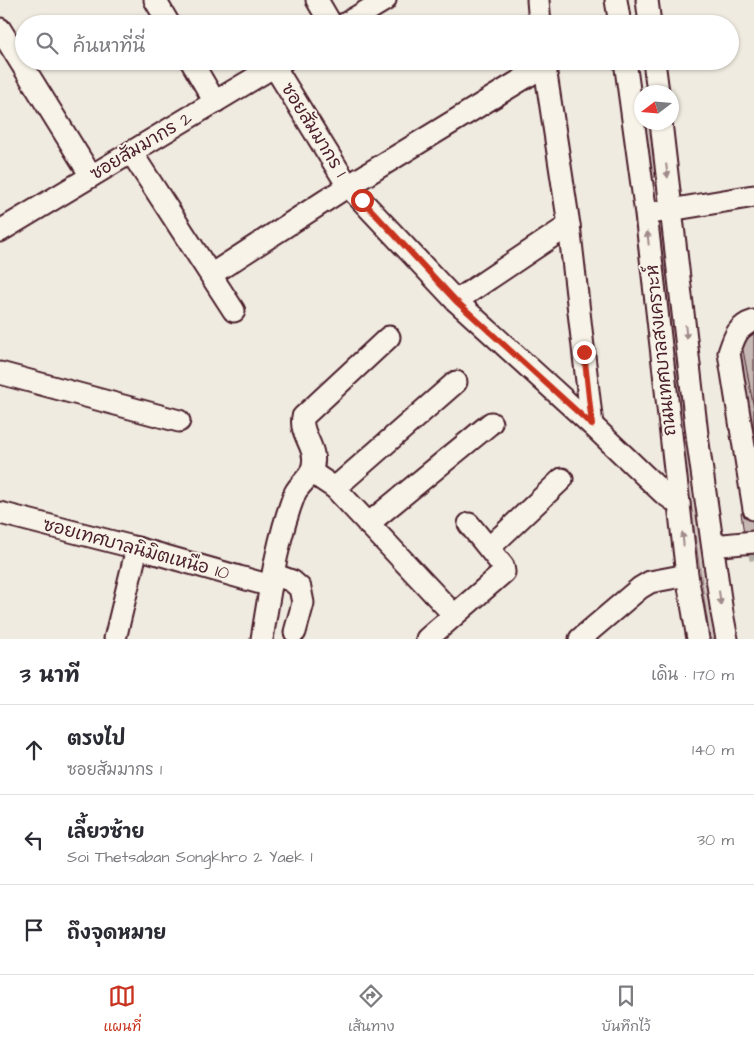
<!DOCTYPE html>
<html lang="th">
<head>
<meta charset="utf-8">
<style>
	:root { --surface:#fff; --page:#f2f2f3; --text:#2b2b33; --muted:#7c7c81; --line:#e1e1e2; --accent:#c8321e }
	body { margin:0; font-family:"Architects Daughter","Playpen Sans Thai",sans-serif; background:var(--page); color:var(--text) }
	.compass { position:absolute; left:634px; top:85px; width:45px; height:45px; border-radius:50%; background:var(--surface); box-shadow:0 1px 4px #0004; rotate:254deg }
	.stop { position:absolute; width:15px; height:15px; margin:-11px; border:4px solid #c8321e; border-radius:50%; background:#fff }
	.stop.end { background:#c8321e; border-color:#fff; box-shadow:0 1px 5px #0008 }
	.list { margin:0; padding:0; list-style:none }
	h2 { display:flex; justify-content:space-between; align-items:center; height:65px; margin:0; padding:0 20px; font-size:21px }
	h2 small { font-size:16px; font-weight:400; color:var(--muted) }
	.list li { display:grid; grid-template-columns:32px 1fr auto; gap:15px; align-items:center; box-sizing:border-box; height:90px; padding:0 20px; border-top:1px solid var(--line) }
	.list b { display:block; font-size:19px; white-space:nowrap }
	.list p { margin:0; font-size:16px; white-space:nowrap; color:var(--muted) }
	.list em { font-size:16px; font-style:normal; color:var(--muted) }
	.icon { flex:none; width:28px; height:28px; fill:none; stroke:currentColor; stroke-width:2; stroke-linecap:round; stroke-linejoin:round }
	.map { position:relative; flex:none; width:754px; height:639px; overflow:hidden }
	.search { position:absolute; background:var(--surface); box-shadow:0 1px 4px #0004; left:15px; right:15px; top:15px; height:55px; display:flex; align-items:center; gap:12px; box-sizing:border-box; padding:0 18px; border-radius:28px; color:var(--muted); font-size:19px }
	.sheet { height:335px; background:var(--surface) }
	nav { display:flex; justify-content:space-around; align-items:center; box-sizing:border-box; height:70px; border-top:1px solid var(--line); background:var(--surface); font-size:14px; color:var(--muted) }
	nav a { display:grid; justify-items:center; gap:2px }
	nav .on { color:var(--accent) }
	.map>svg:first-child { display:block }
</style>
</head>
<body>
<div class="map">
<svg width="754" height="639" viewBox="0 0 754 639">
	<defs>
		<filter id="shadow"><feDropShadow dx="3" dy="5.5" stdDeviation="0" flood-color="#0004"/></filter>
	</defs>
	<rect width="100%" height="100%" fill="#f0ebe0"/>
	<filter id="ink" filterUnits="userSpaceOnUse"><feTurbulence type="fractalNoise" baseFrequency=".02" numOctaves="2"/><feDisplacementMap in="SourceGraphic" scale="10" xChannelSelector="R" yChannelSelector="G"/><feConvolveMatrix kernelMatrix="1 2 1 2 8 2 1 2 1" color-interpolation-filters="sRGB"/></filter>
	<g filter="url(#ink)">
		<g fill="#d8cdc6" stroke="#917678">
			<path d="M 642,123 L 653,123 L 657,175 L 653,178 L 647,173 Z"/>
			<path d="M 658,230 L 664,230 L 719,639 L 710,639 L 689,493 Z"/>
		</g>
		<g fill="#c6b8b3" stroke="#4a1f2b" filter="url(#shadow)">
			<path d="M 754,332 L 754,465 L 731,350 Z"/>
			<path d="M 743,350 L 754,409 L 754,427 L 750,428 L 738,358 Z"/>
			<path d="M 749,512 L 750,520 L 753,519 L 754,553 L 747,555 L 741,513 Z"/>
		</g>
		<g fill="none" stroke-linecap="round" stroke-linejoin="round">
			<defs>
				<g id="minor">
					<path d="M 155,0 L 169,24"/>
					<path d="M 317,0 L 331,24"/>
					<path d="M 538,0 L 540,24"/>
					<path d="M 616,0 L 620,24"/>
					<path d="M 647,0 L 650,24"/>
					<path d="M 345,24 L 385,0"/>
					<path d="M 0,29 L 91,176"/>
					<path d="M 191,61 L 215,102"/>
					<path d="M 544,61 L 569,225 L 592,425"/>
					<path d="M 625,61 L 646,214 L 687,575 L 698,639"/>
					<path d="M 654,61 L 658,92"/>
					<path d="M 274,66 L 348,186 L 456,301 L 592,425 L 663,493 L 679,504"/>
					<path d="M 661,122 L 698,443 L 722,613 L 727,639"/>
					<path d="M 131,152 L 234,311"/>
					<path d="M 658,212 L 754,196"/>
					<path d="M 0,231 L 283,61"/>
					<path d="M 212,274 L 348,186 L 544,66"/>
					<path d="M 456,301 L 569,225"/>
					<path d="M 754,321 C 737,326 734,338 729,353 L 754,509"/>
					<path d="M 0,373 L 179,421"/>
					<path d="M 311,472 L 335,488 L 454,615"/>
					<path d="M 335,488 L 456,382"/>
					<path d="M 0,513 L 137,548 L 271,586"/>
					<path d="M 368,524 L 491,423"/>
					<path d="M 713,546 L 754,542"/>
					<path d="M 489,548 L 562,479"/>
					<path d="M 273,574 L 292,581 L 300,588 L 303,603 L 295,632"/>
					<path d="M 115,639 L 137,548"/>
					<path d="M 262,639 C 270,590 277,539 295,493 C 299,485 307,480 311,472 C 321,449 299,436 303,417 L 389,337"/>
					<path d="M 427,639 L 504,572 L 503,566 L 469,524"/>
					<path d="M 580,639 L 640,588 L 650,582 L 687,575"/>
				</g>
			</defs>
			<use href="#minor" stroke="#4a1f2b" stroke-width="25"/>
			<use href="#minor" stroke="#f7f3e8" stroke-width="21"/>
		</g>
		<defs><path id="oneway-solid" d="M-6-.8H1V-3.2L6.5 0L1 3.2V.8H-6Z" transform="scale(1.25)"/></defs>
		<g fill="#a0898a">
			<use href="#oneway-solid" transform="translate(667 171) rotate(83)"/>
			<use href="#oneway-solid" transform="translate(648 238) rotate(-96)"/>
			<use href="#oneway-solid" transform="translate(686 332) rotate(84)"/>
			<use href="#oneway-solid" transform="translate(683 539) rotate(-96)"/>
			<use href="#oneway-solid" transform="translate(720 598) rotate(82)"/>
		</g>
	</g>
	<g fill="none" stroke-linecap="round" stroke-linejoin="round" filter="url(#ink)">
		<path stroke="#c8321e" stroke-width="6" d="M 362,200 L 456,301 L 592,425 L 584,352"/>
	</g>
	<g text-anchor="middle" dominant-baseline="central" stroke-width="4" stroke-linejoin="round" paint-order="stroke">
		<g font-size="18" fill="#4a1f2b" stroke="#f7f3e8">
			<text transform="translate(314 130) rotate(58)">ซอยสัมมากร 1</text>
			<text transform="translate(141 146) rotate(-31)">ซอยสัมมากร 2</text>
			<text transform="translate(661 350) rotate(-96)">ถนนเทศบาลสงเคราะห์</text>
			<text transform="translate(136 549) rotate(15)">ซอยเทศบาลนิมิตเหนือ 10</text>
		</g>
	</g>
</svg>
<svg class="compass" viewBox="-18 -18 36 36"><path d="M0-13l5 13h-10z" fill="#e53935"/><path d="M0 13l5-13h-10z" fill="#7c7c81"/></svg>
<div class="stop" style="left:362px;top:200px"></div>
<div class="stop end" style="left:584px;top:352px"></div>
<div class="search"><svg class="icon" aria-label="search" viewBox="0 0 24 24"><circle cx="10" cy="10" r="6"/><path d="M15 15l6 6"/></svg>ค้นหาที่นี่</div>
</div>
<section class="sheet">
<h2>3 นาที<small>เดิน · 170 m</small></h2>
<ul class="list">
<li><svg class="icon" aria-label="ahead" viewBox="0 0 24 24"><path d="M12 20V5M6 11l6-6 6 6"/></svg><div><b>ตรงไป</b><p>ซอยสัมมากร 1</p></div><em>140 m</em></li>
<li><svg class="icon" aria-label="left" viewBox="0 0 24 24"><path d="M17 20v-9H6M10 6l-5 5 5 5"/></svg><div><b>เลี้ยวซ้าย</b><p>Soi Thetsaban Songkhro 2 Yaek 1</p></div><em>30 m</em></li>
<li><svg class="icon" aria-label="arrive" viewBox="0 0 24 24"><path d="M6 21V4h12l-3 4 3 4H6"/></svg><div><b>ถึงจุดหมาย</b></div></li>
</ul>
</section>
<nav>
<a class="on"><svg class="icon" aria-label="map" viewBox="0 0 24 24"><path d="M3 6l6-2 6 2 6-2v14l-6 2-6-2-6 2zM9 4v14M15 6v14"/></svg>แผนที่</a>
<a><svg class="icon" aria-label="directions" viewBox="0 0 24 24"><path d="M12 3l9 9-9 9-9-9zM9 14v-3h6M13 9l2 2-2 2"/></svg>เส้นทาง</a>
<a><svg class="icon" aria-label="saved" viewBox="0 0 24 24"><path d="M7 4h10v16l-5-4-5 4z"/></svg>บันทึกไว้</a>
</nav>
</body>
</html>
